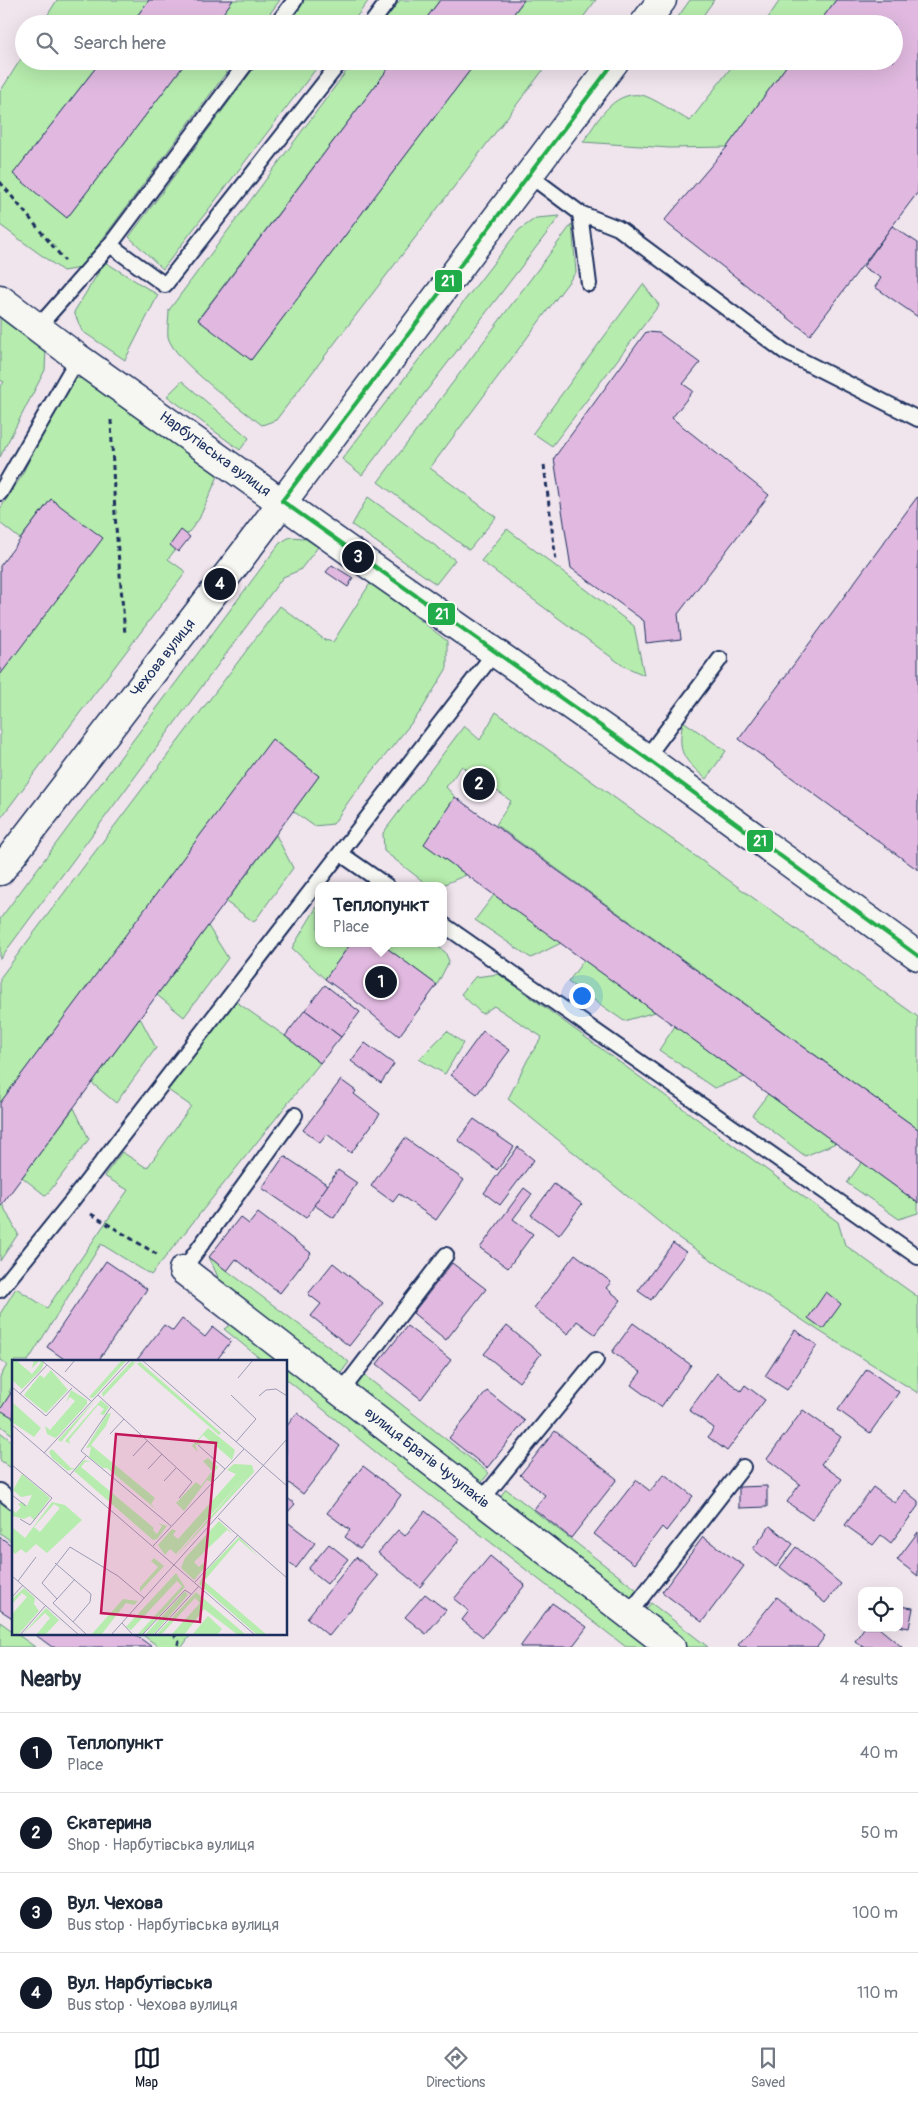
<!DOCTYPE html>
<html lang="en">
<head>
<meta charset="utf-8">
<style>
	:root { --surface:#fff; --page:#f2f2f3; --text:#1f2937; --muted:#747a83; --line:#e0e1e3; --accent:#111827 }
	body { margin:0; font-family:Pangolin,sans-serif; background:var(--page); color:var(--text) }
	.controls { position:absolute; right:15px; bottom:15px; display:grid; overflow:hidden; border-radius:10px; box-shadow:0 5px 20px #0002 }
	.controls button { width:45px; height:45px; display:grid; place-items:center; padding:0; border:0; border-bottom:1px solid var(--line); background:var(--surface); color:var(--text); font:25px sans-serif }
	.you { position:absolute; left:581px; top:995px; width:18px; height:18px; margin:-12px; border:4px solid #fff; border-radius:50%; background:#1a73e8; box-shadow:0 0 0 8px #1a73e833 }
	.badge { display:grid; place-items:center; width:32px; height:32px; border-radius:50%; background:var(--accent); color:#fff; font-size:16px; font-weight:700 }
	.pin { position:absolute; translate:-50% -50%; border:2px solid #fff; box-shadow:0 1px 5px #0006 }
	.popup { position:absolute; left:315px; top:882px; width:132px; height:65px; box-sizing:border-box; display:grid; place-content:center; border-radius:10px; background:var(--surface); filter:drop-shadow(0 1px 4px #0005); font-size:16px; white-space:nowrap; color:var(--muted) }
	.popup b { font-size:19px; color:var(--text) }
	.popup::after { content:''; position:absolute; left:50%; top:100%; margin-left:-10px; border:10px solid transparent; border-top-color:var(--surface) }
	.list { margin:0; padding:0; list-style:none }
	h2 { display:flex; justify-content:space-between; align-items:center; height:65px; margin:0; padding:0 20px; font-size:21px }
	h2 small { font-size:16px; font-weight:400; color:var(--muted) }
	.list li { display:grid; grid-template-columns:32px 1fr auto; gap:15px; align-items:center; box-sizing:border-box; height:80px; padding:0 20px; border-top:1px solid var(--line) }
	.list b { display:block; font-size:19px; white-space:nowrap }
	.list p { margin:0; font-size:16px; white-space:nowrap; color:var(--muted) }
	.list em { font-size:16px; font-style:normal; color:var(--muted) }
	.icon { flex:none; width:28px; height:28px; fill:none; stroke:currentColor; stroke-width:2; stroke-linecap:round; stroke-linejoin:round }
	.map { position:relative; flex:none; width:918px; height:1647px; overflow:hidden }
	.search { position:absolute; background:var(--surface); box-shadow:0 5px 20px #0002; left:15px; right:15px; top:15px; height:55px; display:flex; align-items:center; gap:12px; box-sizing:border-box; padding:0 18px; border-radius:28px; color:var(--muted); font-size:19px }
	.sheet { height:385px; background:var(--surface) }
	nav { display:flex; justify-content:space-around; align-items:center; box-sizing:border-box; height:70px; border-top:1px solid var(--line); background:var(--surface); font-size:14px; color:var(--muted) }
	nav a { display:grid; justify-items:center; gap:2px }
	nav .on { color:var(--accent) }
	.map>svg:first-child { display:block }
</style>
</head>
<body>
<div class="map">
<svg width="918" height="1647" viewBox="0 0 918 1647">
	<rect width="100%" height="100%" fill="#f0e4ed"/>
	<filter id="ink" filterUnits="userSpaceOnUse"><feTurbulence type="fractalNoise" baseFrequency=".02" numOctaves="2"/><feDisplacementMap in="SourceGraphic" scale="10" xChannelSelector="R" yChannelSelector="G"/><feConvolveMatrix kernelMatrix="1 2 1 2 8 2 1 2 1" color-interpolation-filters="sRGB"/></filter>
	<g filter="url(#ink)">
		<g fill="#b6ecad" stroke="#688e86">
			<path d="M 57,0 L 149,0 L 131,24 L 42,24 Z"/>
			<path d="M 233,0 L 280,0 L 262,24 L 215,24 Z"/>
			<path d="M 304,0 L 369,0 L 351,24 L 287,24 Z"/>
			<path d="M 400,0 L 440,0 L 422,24 L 382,24 Z"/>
			<path d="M 524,0 L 596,0 L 578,24 L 506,24 Z"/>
			<path d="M 690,0 L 714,0 L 697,24 L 673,24 Z"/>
			<path d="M 780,0 L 836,0 L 818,24 L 764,24 Z"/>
			<path d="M 24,54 L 24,61 L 101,61 L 14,173 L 67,218 L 187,61 L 235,61 L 81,268 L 63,271 L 0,225 L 0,92 Z"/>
			<path d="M 259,61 L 322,61 L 163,269 L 129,237 Z"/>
			<path d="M 354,61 L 394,61 L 198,319 L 251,360 L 477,61 L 550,61 L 276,420 L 262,425 C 241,409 174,361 168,337 C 167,329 169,318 169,310 Z"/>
			<path d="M 736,61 L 790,61 L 727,147 L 669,148 L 583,142 C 597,122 612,91 641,95 C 651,96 680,116 690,121 Z"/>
			<path d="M 560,216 L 362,475 L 342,459 L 519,230 L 536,218 Z"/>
			<path d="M 572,224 L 576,272 L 430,468 L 496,517 L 469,550 L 378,482 Z"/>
			<path d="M 105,262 L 158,295 L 125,360 L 82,331 L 74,312 Z"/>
			<path d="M 643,284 L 659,305 L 552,446 L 533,433 Z"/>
			<path d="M 0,315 L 46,348 L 45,370 L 0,457 L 0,387 L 4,382 L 0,380 Z"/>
			<path d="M 75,378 L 87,379 L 218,476 L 199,519 L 168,559 L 186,572 L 0,819 L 0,675 L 51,499 L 20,539 L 0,523 L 0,509 L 21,477 L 64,388 Z"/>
			<path d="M 182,381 L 249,438 L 240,450 L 167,396 Z"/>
			<path d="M 368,497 L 455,560 L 436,584 L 352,525 Z"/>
			<path d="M 507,529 L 634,626 L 644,675 L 622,665 L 481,561 Z"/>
			<path d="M 290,537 L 304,538 L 318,547 L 300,570 L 283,577 L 0,959 L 0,919 L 265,563 L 280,543 Z"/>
			<path d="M 371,582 L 447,641 L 447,668 L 421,711 L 351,798 L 333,824 L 314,826 L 293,811 L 319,776 L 272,740 L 0,1103 L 0,978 L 280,606 L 325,640 L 333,642 Z"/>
			<path d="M 496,712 L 918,1017 L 918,1129 L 496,825 L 511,801 L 462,766 L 446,787 L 455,797 L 425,844 L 466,875 L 440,886 L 429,886 L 384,851 L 383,833 L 464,726 L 480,740 Z"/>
			<path d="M 683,721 L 726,751 L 706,779 C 683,758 677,754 683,721 Z"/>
			<path d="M 276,835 L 293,868 L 254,922 L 226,902 Z"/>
			<path d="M 494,895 L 561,943 L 531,958 L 475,920 Z"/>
			<path d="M 318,905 L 318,943 L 351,943 L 325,979 L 292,948 Z"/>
			<path d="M 208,926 L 228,958 L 184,1017 L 157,995 Z"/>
			<path d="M 380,943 L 433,943 L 445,952 L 449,961 L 437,985 Z"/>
			<path d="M 584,960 L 655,1012 L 624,1021 L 568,982 Z"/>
			<path d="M 499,974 L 838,1222 L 845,1245 L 918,1297 L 918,1393 L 819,1331 L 680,1239 L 508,1099 L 528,1059 L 542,1037 L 494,1006 L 482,1014 L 461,994 L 475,977 Z"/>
			<path d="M 235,1001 L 285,1036 L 320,1063 L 151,1275 L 101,1244 L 28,1361 L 14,1361 L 14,1384 L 9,1392 L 14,1396 L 14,1436 L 0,1425 L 0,1377 L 7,1365 L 0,1360 L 0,1314 L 16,1288 L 47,1308 L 128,1190 L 104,1176 L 122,1152 L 147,1168 L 191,1106 L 168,1090 Z"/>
			<path d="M 140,1018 L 156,1048 L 116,1103 L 92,1083 Z"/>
			<path d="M 675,1026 L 744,1077 L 745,1077 L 714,1088 L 659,1050 Z"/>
			<path d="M 447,1031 L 463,1043 L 445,1074 L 419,1059 Z"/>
			<path d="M 768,1094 L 836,1143 L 805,1156 L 752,1115 Z"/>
			<path d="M 74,1108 L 89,1139 L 46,1196 L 22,1177 Z"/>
			<path d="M 862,1162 L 918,1203 L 918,1213 L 899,1219 L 847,1183 Z"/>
			<path d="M 2,1204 L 18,1234 L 0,1261 L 0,1207 Z"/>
			<path d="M 209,1257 L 349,1362 L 338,1377 L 221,1284 Z"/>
			<path d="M 233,1323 L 281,1361 L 263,1361 L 224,1329 Z"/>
			<path d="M 286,1365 L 648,1647 L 626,1647 L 405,1476 L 286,1379 Z"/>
			<path d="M 364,1375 L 489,1473 L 478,1487 L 353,1389 Z"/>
			<path d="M 0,1432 L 14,1443 L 14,1470 L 0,1460 Z"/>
			<path d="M 506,1489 L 637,1590 L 629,1601 L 497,1501 Z"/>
			<path d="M 0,1491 L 14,1501 L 14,1543 L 0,1533 Z"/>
			<path d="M 651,1603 L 708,1647 L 686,1647 L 643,1613 Z"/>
			<path d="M 0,1622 L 35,1647 L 0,1647 Z"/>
			<path d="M 140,1633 L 192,1633 L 182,1647 L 159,1647 Z"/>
		</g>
		<g fill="#e1b9e0" stroke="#1b2f5e">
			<path d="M 149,0 L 233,0 L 215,24 L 131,24 Z"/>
			<path d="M 440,0 L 524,0 L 506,24 L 422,24 Z"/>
			<path d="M 836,0 L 918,0 L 918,192 L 810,335 L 664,221 L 727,147 L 790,61 L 894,61 L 894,24 L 818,24 Z"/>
			<path d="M 101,61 L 187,61 L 67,218 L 13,174 Z"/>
			<path d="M 394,61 L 477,61 L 251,360 L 198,320 Z"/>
			<path d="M 892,226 L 918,243 L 918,317 L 875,287 L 881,278 L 863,267 Z"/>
			<path d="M 646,332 L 659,333 L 700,363 L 683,384 L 693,391 L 672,418 L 769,495 L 678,614 L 681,639 L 646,643 L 644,621 L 571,568 L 554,458 Z"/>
			<path d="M 918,496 L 918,870 L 739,739 Z"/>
			<path d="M 51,499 L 103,538 L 0,675 L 0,566 Z"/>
			<path d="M 181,530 L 190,537 L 178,552 L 170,545 Z"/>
			<path d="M 332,565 L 353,578 L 348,587 L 326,572 Z"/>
			<path d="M 272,739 L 319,776 L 0,1207 L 0,1103 Z"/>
			<path d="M 455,797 L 918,1129 L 918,1203 L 424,844 Z"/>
			<path d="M 351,943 L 380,943 L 437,985 L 399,1036 L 362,1006 L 325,979 Z"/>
			<path d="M 325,985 L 360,1012 L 341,1037 L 305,1010 Z"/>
			<path d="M 305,1010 L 341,1037 L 320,1063 L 285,1036 Z"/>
			<path d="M 483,1031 L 510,1050 L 477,1094 L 451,1075 Z"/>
			<path d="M 365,1043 L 394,1064 L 381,1083 L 351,1061 Z"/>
			<path d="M 341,1080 L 356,1091 L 354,1094 L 380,1114 L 351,1153 L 327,1134 L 320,1143 L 303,1130 Z"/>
			<path d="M 474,1119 L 514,1147 L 497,1170 L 458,1140 Z"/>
			<path d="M 405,1138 L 464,1180 L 436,1220 L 399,1194 L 393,1202 L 371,1186 Z"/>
			<path d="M 518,1147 L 534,1160 L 500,1205 L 484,1193 Z"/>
			<path d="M 284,1156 L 328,1185 L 306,1218 L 262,1188 Z"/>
			<path d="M 338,1170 L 357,1183 L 334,1218 L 314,1205 Z"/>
			<path d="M 554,1184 L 582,1204 L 559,1235 L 531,1215 Z"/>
			<path d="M 524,1188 L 532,1194 L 513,1219 L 533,1234 L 508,1268 L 480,1248 Z"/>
			<path d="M 258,1213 L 311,1253 L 280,1293 L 236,1259 L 227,1271 L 209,1257 L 240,1217 L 249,1224 Z"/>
			<path d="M 673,1243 L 686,1252 L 651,1300 L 638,1291 Z"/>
			<path d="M 575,1254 L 611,1282 L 606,1288 L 621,1300 L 595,1334 L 577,1321 L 568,1334 L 534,1308 Z"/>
			<path d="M 106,1261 L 147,1289 L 98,1361 L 67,1361 L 47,1347 Z"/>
			<path d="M 333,1263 L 383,1303 L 349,1346 L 311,1316 L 321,1304 L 308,1294 Z"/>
			<path d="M 452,1263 L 486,1289 L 446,1340 L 413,1313 Z"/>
			<path d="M 826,1292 L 841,1304 L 823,1329 L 808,1318 Z"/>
			<path d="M 182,1319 L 205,1337 L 213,1327 L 231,1341 L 216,1361 L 136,1361 L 164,1325 L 173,1331 Z"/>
			<path d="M 633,1323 L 691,1365 L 661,1407 L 631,1385 L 641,1372 L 612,1352 Z"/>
			<path d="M 407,1326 L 451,1360 L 421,1399 L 377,1364 Z"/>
			<path d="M 507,1326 L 541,1354 L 519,1382 L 484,1354 Z"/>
			<path d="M 795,1330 L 817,1345 L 787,1390 L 765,1376 Z"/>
			<path d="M 867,1369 L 899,1392 L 870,1433 L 838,1410 Z"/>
			<path d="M 717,1373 L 741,1391 L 745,1385 L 765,1400 L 727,1451 L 708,1437 L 714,1428 L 689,1410 Z"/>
			<path d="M 14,1388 L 14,1418 L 0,1410 Z"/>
			<path d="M 487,1391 L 525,1421 L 487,1468 L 449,1438 Z"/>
			<path d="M 803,1410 L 841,1437 L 821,1464 L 842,1479 L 812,1520 L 787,1502 L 800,1484 L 767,1459 Z"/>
			<path d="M 297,1413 L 340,1446 L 303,1494 L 286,1481 L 286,1427 Z"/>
			<path d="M 555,1431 L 617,1479 L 571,1538 L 534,1509 L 545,1495 L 520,1475 Z"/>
			<path d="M 363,1466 L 401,1495 L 360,1549 L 345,1537 L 350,1530 L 327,1513 Z"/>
			<path d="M 664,1474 L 693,1496 L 666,1531 L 662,1527 L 634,1564 L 594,1534 L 636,1480 L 650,1491 Z"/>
			<path d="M 767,1486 L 767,1507 L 739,1508 L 739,1487 Z"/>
			<path d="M 873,1487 L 895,1503 L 904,1490 L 918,1501 L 918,1506 L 891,1543 L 881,1535 L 873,1545 L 845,1525 Z"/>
			<path d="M 286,1497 L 295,1504 L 286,1514 Z"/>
			<path d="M 425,1511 L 460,1539 L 420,1587 L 378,1553 L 398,1530 L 405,1536 Z"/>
			<path d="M 286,1521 L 315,1543 L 296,1568 L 286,1561 Z"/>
			<path d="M 770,1526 L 793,1544 L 776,1567 L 753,1549 Z"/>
			<path d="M 918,1532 L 918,1576 L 897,1560 Z"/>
			<path d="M 0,1537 L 14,1547 L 14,1619 L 0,1610 Z"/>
			<path d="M 703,1537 L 744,1566 L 702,1622 L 662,1592 Z"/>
			<path d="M 329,1544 L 348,1559 L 327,1584 L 308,1569 Z"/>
			<path d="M 796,1547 L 841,1584 L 825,1603 L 780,1567 Z"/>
			<path d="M 490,1556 L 525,1585 L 483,1637 L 462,1620 L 469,1611 L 454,1599 Z"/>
			<path d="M 356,1557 L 378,1576 L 329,1636 L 307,1618 Z"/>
			<path d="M 425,1594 L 446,1610 L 426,1634 L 405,1617 Z"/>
			<path d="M 777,1597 L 825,1636 L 817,1647 L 741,1647 L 738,1645 Z"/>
			<path d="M 552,1603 L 587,1627 L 572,1647 L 520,1647 Z"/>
			<path d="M 899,1606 L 913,1608 L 909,1628 L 899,1626 Z"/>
			<path d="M 864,1628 L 879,1628 L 902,1647 L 863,1647 L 855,1641 Z"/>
			<path d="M 33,1633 L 133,1633 L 152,1647 L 52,1647 Z"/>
		</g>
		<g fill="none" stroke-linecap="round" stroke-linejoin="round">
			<defs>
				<g id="service">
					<path d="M 277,24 L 295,0"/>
					<path d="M 371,24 L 389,0"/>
					<path d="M 529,175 L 580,213 L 618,228 L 785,352 L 918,419"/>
					<path d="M 580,213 L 589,284"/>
					<path d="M 110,245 L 165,285 L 341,61"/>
					<path d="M 38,327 L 110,245 L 248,61"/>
					<path d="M 0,493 L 78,358"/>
					<path d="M 646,758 L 720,659"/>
					<path d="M 341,854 L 387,886"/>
					<path d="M 444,925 L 918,1257"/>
					<path d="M 183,1270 L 295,1115"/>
					<path d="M 0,1290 L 71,1202 L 495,652"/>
					<path d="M 341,1392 L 446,1255"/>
					<path d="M 0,1491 L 14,1502"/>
					<path d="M 481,1501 L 596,1360"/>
					<path d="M 628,1615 L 743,1467"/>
				</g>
				<g id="minor">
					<path d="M 0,299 L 78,358 L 358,557"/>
					<path d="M 183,1270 L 671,1647"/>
				</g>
				<g id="tertiary">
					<path d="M 644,24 L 662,0"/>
					<path d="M 358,557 L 646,758 L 918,956"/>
					<path d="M 0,871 L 241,557 L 615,61"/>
				</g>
			</defs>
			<use href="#service" stroke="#1b2f5e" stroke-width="18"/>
			<use href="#minor" stroke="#1b2f5e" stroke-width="31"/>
			<use href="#tertiary" stroke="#1b2f5e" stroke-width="31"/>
			<g stroke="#1b2f5e" stroke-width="3" stroke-dasharray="5 4" stroke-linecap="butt">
				<path d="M 0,182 L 65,261"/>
				<path d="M 111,420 L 115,515 L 125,634"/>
				<path d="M 544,465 L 556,561"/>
				<path d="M 91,1214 L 158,1255"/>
				<path d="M 173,1633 L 179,1642 L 176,1647"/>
			</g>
			<use href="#service" stroke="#f6f6f2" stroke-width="14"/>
			<use href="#minor" stroke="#f6f6f2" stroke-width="28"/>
			<use href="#tertiary" stroke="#f6f6f2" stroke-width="28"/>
			<defs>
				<g id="bus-1">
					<path d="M 282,501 L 646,758 L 918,956"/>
					<path d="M 282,501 L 615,61"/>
				</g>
			</defs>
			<use href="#bus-1" stroke="#f6f6f2" stroke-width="8"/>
			<use href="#bus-1" stroke="#20ac48" stroke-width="4"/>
		</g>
	</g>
	<g text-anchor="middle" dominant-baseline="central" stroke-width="4" stroke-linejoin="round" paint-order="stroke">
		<g font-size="15" fill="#1b2f5e" stroke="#f6f6f2">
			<text transform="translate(215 454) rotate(36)">Нарбутівська вулиця</text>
			<text transform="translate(163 658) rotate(-52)">Чехова вулиця</text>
			<text transform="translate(427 1458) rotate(38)">вулиця Братів Чучупаків</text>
		</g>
	</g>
	<g transform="translate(12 1360)">
		<rect width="275" height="275" fill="#f0e4ed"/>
		<path d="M 0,0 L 7,0 L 6,2 L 20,14 L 29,3 L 27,1 L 20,8 L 22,0 L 29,0 L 32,3 L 29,10 L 10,29 L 0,20 ZM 110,0 L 115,0 L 81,38 L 77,37 ZM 120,1 L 123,3 L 91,37 L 90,33 ZM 128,2 L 209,73 L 207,75 L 125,4 ZM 39,10 L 56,30 L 34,53 L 12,35 L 28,15 L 32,18 ZM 59,30 L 75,40 L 75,44 L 44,78 L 41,77 L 35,74 L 33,66 L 38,70 L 63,41 L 58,37 L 54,42 ZM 83,40 L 49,82 L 46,80 ZM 89,40 L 97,47 L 92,55 L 88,54 L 92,49 L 86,45 L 57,80 L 58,84 L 53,81 ZM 0,42 L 29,68 L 22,77 L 0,62 ZM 99,53 L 94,66 L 79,85 L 143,138 L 139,144 L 146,151 L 95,108 L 91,108 L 77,97 L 79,87 L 74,88 L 95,54 ZM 196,68 L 223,90 L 220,100 L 191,75 L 186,81 L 190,84 L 183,85 L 186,92 L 180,86 ZM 40,89 L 59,108 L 63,108 L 56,111 L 40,98 L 37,92 ZM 196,98 L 206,107 L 201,114 L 203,116 L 199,122 L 195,120 L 172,151 L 164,143 L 184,122 L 189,126 L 200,111 L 191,101 ZM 72,100 L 79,102 L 73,102 L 69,107 L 142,168 L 141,170 L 145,174 L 150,166 L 146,163 L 155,166 L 145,179 L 141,180 L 62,111 ZM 222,104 L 240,105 L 242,112 L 160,201 L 237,112 L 164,194 L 158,189 L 153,195 L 146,185 L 160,169 L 164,171 L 161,175 L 166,179 L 224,114 L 215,110 ZM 10,114 L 38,138 L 22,160 L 18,156 L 12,159 L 0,156 L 0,149 L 4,153 L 9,147 L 6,144 L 10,142 L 15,146 L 20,135 L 9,137 L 1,130 ZM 40,142 L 53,145 L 70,160 L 35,193 L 24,184 L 14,193 L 9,189 L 3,194 L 0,191 L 0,167 L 13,178 ZM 42,144 L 48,148 L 28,172 L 22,167 ZM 207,161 L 221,174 L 215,170 L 182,202 L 187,207 L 191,203 L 194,206 L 182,220 L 169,208 L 173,198 ZM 227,177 L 248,198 L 227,180 L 192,221 L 255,275 L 245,275 L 187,224 L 194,211 ZM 142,198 L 152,206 L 128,232 L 128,227 L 146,207 L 139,201 ZM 164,213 L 173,227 L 130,275 L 125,275 L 170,226 L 165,221 L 119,270 L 114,267 ZM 12,228 L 23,238 L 22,244 L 27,251 L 6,275 L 0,275 L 0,254 L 15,237 L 10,233 L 0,244 L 0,239 ZM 173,231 L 176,235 L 141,275 L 133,275 ZM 184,232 L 233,274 L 233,275 L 226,275 L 192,249 L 172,275 L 159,275 L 188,243 L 183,238 L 149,275 L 144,275 ZM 111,239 L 126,241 L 122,245 L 114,243 L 89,275 L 79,275 ZM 34,248 L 46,259 L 65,275 L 47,260 L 33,275 L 24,275 L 38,258 L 33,253 L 10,275 ZM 196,256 L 210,269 L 205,275 L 180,275 Z" fill="#b6ecad" fill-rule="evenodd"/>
		<path fill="none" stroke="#9b9cb4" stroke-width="1" d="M 29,0 L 79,41M 130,0 L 275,126M 53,12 L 63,0M 226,18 L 241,0M 0,27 L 34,56 L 60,28M 8,34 L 35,5M 86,35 L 180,122 L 167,138M 219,35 L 244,59 L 224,82M 247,36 L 254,30 L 264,29 L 275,36M 99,47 L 69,91 L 159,166M 0,65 L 243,275M 98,74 L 112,59M 186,85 L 213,109M 32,93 L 118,0M 121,96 L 135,81M 0,105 L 40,138 L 18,165 L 8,159M 136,109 L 150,94M 58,115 L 74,96M 152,121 L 164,108M 0,135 L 14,146M 206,158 L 275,218M 141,186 L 232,89M 43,203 L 79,234 L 78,242 L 61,262M 0,216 L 67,275M 63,219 L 45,239 L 30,223 L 58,187 L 106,216 L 132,238M 6,221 L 24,197M 183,222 L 226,175M 0,237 L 11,225M 45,239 L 41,243 L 75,275M 110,263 L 121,275M 8,275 L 34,245M 99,275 L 275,79M 130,275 L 173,230 L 179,234M 142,275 L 187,226"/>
		<path fill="#c2185b" fill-opacity="0.15" stroke="#c2185b" stroke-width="2.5" d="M 104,74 L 204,83 L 188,262 L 89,253 Z"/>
		<rect width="275" height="275" fill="none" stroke="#1b2f5e" stroke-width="2.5"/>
	</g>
	<g stroke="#f6f6f2" stroke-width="2">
		<rect x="434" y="269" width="29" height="24" rx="5" fill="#20ac48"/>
		<rect x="427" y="602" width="29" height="24" rx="5" fill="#20ac48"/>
		<rect x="746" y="829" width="28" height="24" rx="5" fill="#20ac48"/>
	</g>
	<g font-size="14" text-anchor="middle" font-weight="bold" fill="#fff">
		<text x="448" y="286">21</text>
		<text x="442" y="619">21</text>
		<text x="760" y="846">21</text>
	</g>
</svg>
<div class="controls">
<button><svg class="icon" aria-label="locate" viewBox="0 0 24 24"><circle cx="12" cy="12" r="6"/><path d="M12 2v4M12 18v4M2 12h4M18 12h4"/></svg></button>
</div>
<div class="you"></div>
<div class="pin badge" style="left:381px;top:982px">1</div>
<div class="popup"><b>Теплопункт</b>Place</div>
<div class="pin badge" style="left:479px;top:784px">2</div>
<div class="pin badge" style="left:358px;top:557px">3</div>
<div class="pin badge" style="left:220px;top:584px">4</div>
<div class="search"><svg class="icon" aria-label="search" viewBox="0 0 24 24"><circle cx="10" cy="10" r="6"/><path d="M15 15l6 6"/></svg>Search here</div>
</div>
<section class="sheet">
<h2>Nearby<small>4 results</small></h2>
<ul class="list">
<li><span class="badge">1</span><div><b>Теплопункт</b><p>Place</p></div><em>40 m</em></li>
<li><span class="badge">2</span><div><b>Єкатерина</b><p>Shop · Нарбутівська вулиця</p></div><em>50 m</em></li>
<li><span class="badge">3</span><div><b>Вул. Чехова</b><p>Bus stop · Нарбутівська вулиця</p></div><em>100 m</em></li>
<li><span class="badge">4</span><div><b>Вул. Нарбутівська</b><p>Bus stop · Чехова вулиця</p></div><em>110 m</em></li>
</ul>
</section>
<nav>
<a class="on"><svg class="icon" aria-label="map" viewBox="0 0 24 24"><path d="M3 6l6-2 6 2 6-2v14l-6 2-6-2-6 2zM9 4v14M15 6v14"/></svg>Map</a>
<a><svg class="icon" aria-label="directions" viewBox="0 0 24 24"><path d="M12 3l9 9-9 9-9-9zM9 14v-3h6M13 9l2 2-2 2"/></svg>Directions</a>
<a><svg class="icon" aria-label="saved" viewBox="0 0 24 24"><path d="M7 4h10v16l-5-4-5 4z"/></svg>Saved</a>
</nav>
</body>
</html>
